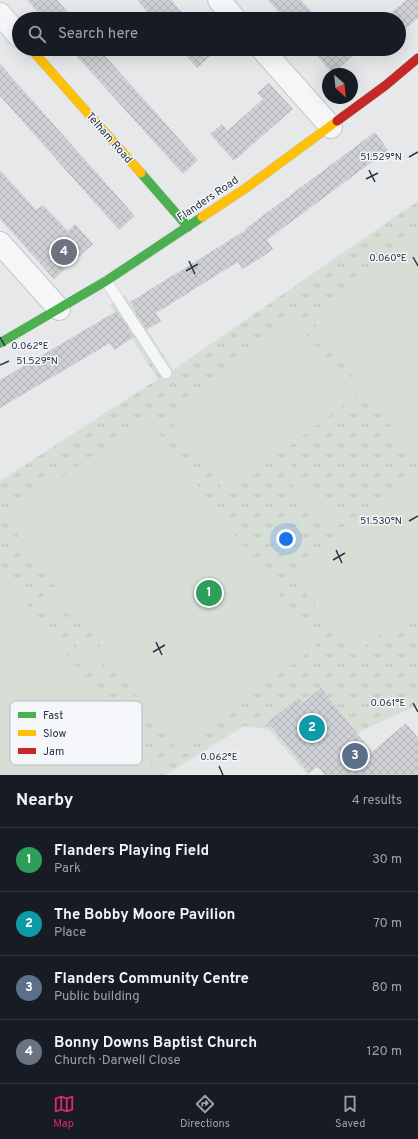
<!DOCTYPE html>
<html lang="en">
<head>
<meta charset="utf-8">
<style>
	:root { --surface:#171b24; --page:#20242c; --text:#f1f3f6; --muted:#9ea1a6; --line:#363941; --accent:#db2777 }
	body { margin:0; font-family:Overpass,sans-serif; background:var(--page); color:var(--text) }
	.compass { position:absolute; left:322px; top:68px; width:36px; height:36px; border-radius:50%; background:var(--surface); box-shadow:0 4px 16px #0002; rotate:153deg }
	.you { position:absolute; left:286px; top:539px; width:14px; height:14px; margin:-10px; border:3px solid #fff; border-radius:50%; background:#1a73e8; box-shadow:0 0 0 6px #1a73e833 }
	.badge { display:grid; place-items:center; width:26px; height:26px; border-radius:50%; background:var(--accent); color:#fff; font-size:13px; font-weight:700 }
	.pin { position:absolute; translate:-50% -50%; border:2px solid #fff; box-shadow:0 1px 4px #0006 }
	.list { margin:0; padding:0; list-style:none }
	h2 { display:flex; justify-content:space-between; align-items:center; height:52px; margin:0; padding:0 16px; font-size:17px }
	h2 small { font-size:13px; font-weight:400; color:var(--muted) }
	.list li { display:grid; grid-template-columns:26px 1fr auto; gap:12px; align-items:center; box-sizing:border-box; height:64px; padding:0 16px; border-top:1px solid var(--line) }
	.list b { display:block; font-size:15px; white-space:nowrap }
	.list p { margin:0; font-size:13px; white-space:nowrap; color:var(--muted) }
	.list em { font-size:13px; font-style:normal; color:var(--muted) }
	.icon { flex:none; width:22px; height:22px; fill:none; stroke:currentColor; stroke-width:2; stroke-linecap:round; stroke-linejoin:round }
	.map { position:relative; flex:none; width:418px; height:775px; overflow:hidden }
	.search { position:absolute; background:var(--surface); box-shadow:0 4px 16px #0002; left:12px; right:12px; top:12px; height:44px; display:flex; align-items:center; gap:10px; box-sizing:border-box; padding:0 14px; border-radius:22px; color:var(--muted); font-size:15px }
	.sheet { height:308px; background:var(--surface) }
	nav { display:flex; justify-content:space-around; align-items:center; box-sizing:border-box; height:56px; border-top:1px solid var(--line); background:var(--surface); font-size:11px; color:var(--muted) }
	nav a { display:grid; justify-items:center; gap:2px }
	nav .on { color:var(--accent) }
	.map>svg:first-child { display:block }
</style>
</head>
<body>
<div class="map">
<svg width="418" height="775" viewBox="0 0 418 775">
	<defs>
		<pattern id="grass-tufts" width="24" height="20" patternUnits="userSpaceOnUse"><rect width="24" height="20" fill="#d6ded6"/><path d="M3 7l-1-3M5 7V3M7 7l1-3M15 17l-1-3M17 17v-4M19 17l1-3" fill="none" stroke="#b8bfb9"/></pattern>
		<pattern id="building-cross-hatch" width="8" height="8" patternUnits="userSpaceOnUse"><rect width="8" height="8" fill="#ced0d3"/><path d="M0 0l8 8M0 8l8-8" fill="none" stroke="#b1b3b6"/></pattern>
	</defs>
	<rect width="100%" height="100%" fill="#e6e8ea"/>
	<path fill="url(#grass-tufts)" d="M 418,201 L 418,705 L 363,730 L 308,775 L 268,729 L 244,726 L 166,775 L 0,775 L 0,481 L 158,379 L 110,305 L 125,295 L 173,370 Z"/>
	<g fill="#d6ded6">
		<path d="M 418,239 L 418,462 L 310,318 Z"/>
		<path d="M 295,321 L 356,396 L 226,493 L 167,416 Z"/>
		<path d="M 147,417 L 317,646 L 176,748 L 4,517 Z"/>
		<path d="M 287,460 L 341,523 L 331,530 L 277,467 Z"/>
		<path d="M 417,474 L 418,606 L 353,655 L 289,572 Z"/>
		<path d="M 0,568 L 152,766 L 140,775 L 0,775 Z"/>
		<path d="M 47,593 L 103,665 L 96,670 L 39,598 Z"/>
	</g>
	<g fill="url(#building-cross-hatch)">
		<path d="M 27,0 L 57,0 L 74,19 L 44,19 Z"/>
		<path d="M 137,0 L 171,0 L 188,19 L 154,19 Z"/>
		<path d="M 268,0 L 301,0 L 318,19 L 285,19 Z"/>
		<path d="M 406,0 L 418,0 L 418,18 L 399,35 L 399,19 L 383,19 Z"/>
		<path d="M 70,49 L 99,49 L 198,160 L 183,174 Z"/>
		<path d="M 180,49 L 218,49 L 197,68 Z"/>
		<path d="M 311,49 L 360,49 L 333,74 Z"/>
		<path d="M 0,64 L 135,216 L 119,230 L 0,96 Z"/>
		<path d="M 269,83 L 293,109 L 234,161 L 210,134 L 222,124 L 227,131 L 263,99 L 257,93 Z"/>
		<path d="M 375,132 L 388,150 L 267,240 L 273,249 L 261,258 L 242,269 L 238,262 L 156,313 L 161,321 L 146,330 L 130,302 L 246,230 L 245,229 Z"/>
		<path d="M 0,170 L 36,210 L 43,205 L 68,231 L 75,224 L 93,244 L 54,279 L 0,219 Z"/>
		<path d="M 117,311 L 134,337 L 114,350 L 110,343 L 0,408 L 0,380 Z"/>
		<path d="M 321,688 L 372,752 L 406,723 L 418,738 L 418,775 L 325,775 L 317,766 L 309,773 L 268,722 L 298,698 L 303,703 Z"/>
	</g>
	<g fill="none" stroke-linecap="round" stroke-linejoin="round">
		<defs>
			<path id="lane" d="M 106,281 L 166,373"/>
			<g id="street">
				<path d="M 219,0 L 235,19"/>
				<path d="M 0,14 L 19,36"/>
				<path d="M 262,49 L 331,127"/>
				<path d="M 0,243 L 59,309"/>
			</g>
			<g id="fast">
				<path d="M 141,173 L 188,227"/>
				<path d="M 0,343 L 106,281 L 202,217"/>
			</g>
			<g id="slow">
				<path d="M 31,49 L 141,173"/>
				<path d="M 202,217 L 246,188 L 337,121"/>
			</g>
			<path id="jam" d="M 337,121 L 386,85 L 418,58"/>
		</defs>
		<use href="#lane" stroke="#c4c6c8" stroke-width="12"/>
		<use href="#street" stroke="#c4c6c8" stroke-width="24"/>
		<use href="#fast" stroke="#c4c6c8" stroke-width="10"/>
		<use href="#slow" stroke="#c4c6c8" stroke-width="10"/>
		<use href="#jam" stroke="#c4c6c8" stroke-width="10"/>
		<use href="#lane" stroke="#f5f6f7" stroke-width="11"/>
		<use href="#street" stroke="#f5f6f7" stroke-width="22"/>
		<use href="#fast" stroke="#4caf50" stroke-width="9"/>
		<use href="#slow" stroke="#ffc107" stroke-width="9"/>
		<use href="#jam" stroke="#c62828" stroke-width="9"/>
	</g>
	<path fill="none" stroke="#2b3445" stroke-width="1.5" d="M 409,157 L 418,152M 369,170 L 375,182M 366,179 L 378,173M 413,257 L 418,266M 189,261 L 195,274M 186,271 L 198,264M 0,337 L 5,346M 0,365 L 9,361M 409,521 L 418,516M 336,550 L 342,563M 333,560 L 345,553M 156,642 L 162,655M 153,652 L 165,645M 413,703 L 418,712M 219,766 L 223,775"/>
	<g text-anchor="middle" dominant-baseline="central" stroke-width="3" stroke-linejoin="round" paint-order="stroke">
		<g font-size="11" fill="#2b3445" stroke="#f4f6f9">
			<text transform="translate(109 138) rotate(49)">Telham Road</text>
			<text transform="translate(208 199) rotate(-34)">Flanders Road</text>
		</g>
	</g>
	<rect x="10" y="701" width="132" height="64" rx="6" fill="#f4f6f9" stroke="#b8bcc3" stroke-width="1"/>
	<rect x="18" y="712" width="18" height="6" fill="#4caf50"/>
	<rect x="18" y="730" width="18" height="6" fill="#ffc107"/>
	<rect x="18" y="748" width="18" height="6" fill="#c62828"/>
	<g font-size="11" fill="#2b3445">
		<text x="43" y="719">Fast</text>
		<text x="43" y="737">Slow</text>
		<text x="43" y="755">Jam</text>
	</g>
	<g font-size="10" text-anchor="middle" fill="#2b3445" stroke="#f4f6f9" stroke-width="3" stroke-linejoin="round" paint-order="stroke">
		<text x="381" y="160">51.529°N</text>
		<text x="388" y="261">0.060°E</text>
		<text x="30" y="349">0.062°E</text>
		<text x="37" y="364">51.529°N</text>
		<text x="381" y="524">51.530°N</text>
		<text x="388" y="706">0.061°E</text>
		<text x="219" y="760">0.062°E</text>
	</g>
</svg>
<svg class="compass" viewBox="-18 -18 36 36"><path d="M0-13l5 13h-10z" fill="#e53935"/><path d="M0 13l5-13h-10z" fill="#9ea1a6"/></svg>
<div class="you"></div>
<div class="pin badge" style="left:209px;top:593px;background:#2e9e5b">1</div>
<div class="pin badge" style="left:312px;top:728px;background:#0f9aa8">2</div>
<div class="pin badge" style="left:355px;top:756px;background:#5c6f8a">3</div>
<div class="pin badge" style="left:64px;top:252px;background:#6b7280">4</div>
<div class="search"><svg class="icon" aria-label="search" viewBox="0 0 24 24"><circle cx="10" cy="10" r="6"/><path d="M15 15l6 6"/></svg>Search here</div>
</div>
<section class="sheet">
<h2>Nearby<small>4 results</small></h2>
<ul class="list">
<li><span class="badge" style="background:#2e9e5b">1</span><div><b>Flanders Playing Field</b><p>Park</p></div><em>30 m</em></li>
<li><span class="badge" style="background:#0f9aa8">2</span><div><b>The Bobby Moore Pavilion</b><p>Place</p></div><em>70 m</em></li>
<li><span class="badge" style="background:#5c6f8a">3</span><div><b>Flanders Community Centre</b><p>Public building</p></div><em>80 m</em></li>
<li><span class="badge" style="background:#6b7280">4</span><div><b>Bonny Downs Baptist Church</b><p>Church · Darwell Close</p></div><em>120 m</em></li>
</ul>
</section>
<nav>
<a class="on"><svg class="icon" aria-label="map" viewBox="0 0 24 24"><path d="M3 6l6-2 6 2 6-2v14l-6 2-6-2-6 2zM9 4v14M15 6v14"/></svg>Map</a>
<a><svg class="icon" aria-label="directions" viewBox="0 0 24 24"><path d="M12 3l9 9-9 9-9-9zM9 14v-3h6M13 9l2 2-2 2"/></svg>Directions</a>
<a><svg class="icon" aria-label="saved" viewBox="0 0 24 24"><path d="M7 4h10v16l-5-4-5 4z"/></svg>Saved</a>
</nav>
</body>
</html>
